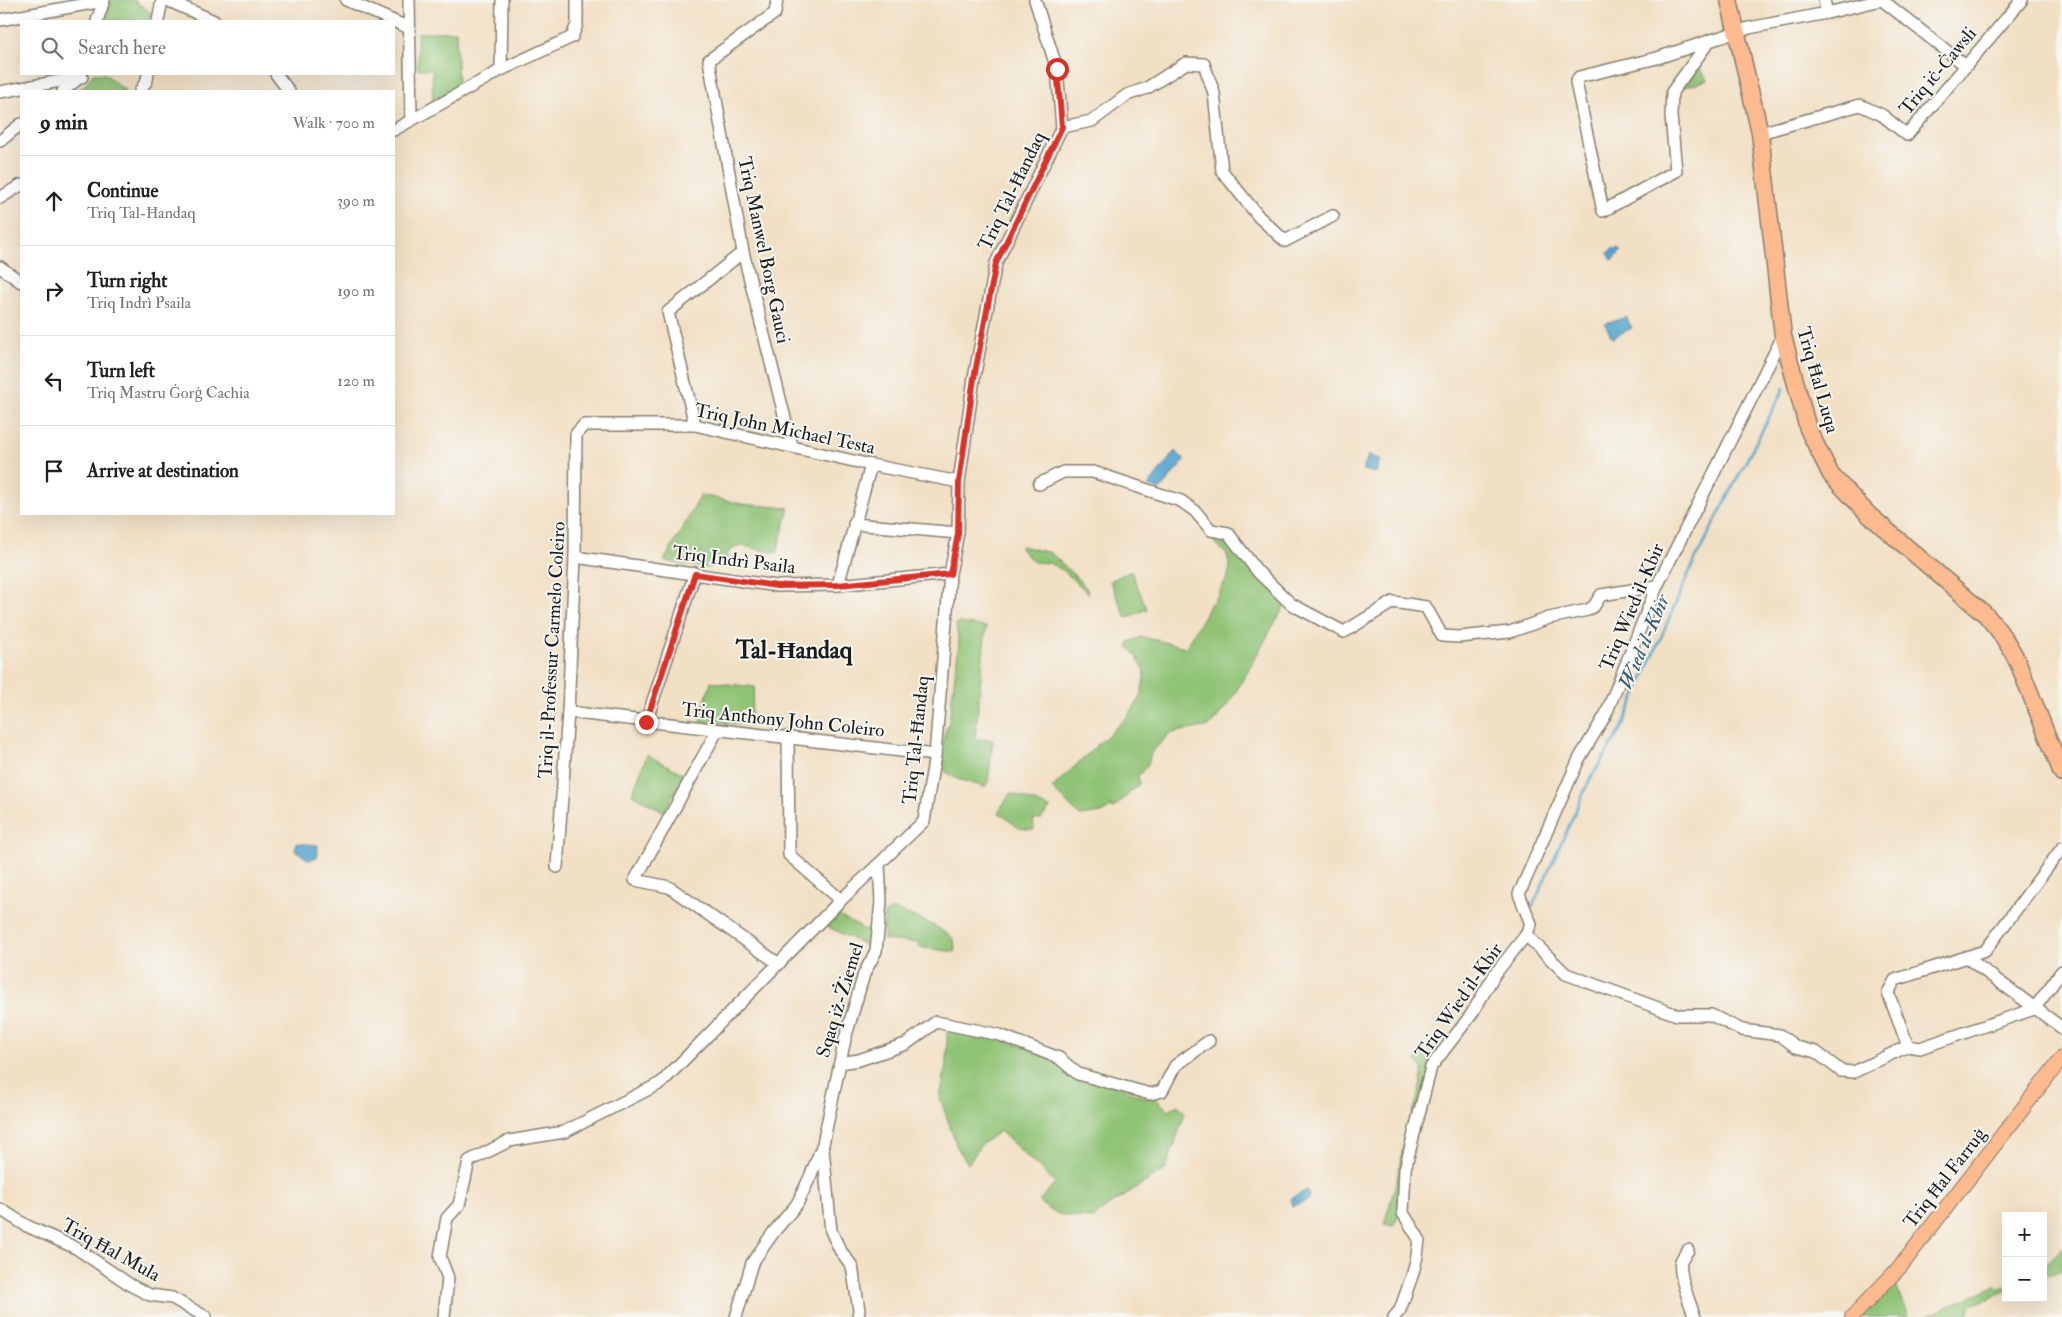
<!DOCTYPE html>
<html lang="en">
<head>
<meta charset="utf-8">
<style>
	:root { --surface:#fff; --page:#f6f6f6; --text:#202124; --muted:#757577; --line:#e0e0e0 }
	body { margin:0; font-family:"IM FELL Double Pica",serif; background:var(--page); color:var(--text) }
	.controls { position:absolute; right:15px; bottom:15px; display:grid; overflow:hidden; border-radius:0px; box-shadow:0 5px 20px #0002 }
	.controls button { width:45px; height:45px; display:grid; place-items:center; padding:0; border:0; border-bottom:1px solid var(--line); background:var(--surface); color:var(--text); font:25px sans-serif }
	.stop { position:absolute; width:15px; height:15px; margin:-11px; border:4px solid #d93025; border-radius:50%; background:#fff }
	.stop.end { background:#d93025; border-color:#fff; box-shadow:0 1px 5px #0008 }
	.list { margin:0; padding:0; list-style:none }
	h2 { display:flex; justify-content:space-between; align-items:center; height:65px; margin:0; padding:0 20px; font-size:21px }
	h2 small { font-size:16px; font-weight:400; color:var(--muted) }
	.list li { display:grid; grid-template-columns:32px 1fr auto; gap:15px; align-items:center; box-sizing:border-box; height:90px; padding:0 20px; border-top:1px solid var(--line) }
	.list b { display:block; font-size:19px; white-space:nowrap }
	.list p { margin:0; font-size:16px; white-space:nowrap; color:var(--muted) }
	.list em { font-size:16px; font-style:normal; color:var(--muted) }
	.icon { flex:none; width:28px; height:28px; fill:none; stroke:currentColor; stroke-width:2; stroke-linecap:round; stroke-linejoin:round }
	.map { position:relative; flex:none; width:2062px; height:1317px; overflow:hidden }
	.search { position:absolute; background:var(--surface); box-shadow:0 5px 20px #0002; left:20px; top:20px; width:375px; height:55px; display:flex; align-items:center; gap:12px; box-sizing:border-box; padding:0 18px; border-radius:0px; color:var(--muted); font-size:19px }
	.panel { position:absolute; background:var(--surface); box-shadow:0 5px 20px #0002; left:20px; top:90px; width:375px; height:425px; border-radius:0px }
	.map>svg:first-child { display:block }
</style>
</head>
<body>
<div class="map">
<svg width="2062" height="1317" viewBox="0 0 2062 1317">
	<rect width="100%" height="100%" fill="#f6f6f2"/>
	<filter id="ink" filterUnits="userSpaceOnUse"><feTurbulence type="fractalNoise" baseFrequency=".02" numOctaves="2"/><feDisplacementMap in="SourceGraphic" scale="10" xChannelSelector="R" yChannelSelector="G"/><feConvolveMatrix kernelMatrix="1 2 1 2 8 2 1 2 1" color-interpolation-filters="sRGB"/></filter>
	<filter id="wash" filterUnits="userSpaceOnUse"><feTurbulence type="fractalNoise" baseFrequency=".0096" numOctaves="4" result="noise"/><feDisplacementMap in="SourceGraphic" scale="20" xChannelSelector="R" yChannelSelector="G"/><feGaussianBlur stdDeviation="1.12" result="paint"/><feColorMatrix in="noise" values="0 0 0 0 0 0 0 0 0 0 0 0 0 0 0 0 0 1.4 0 .05"/><feComposite in="paint" operator="in"/></filter>
	<g filter="url(#wash)">
		<rect width="100%" height="100%" fill="#f2e0c4"/>
		<g fill="#8fc375" stroke="#567048">
			<path d="M 111,0 L 134,0 L 151,13 L 149,21 L 106,21 Z"/>
			<path d="M 456,31 L 458,89 L 433,103 L 432,69 L 418,69 L 417,33 Z"/>
			<path d="M 1698,66 L 1708,80 L 1684,87 Z"/>
			<path d="M 93,74 L 105,74 L 126,91 L 77,91 L 86,84 Z"/>
			<path d="M 701,495 L 742,504 L 789,508 L 777,553 L 739,545 L 729,551 L 725,563 L 707,568 L 664,561 Z"/>
			<path d="M 1207,534 L 1228,536 L 1285,605 L 1230,702 L 1210,726 L 1170,733 L 1151,753 L 1148,764 L 1138,776 L 1139,784 L 1114,808 L 1112,809 L 1112,806 L 1102,813 L 1080,816 L 1052,788 L 1127,717 L 1138,702 L 1142,691 L 1145,671 L 1137,658 L 1138,657 L 1128,647 L 1129,642 L 1141,637 L 1186,647 L 1209,606 L 1216,598 L 1228,576 L 1230,568 L 1227,555 Z"/>
			<path d="M 1021,546 L 1051,553 L 1085,586 L 1089,594 L 1064,571 L 1049,563 L 1034,562 L 1020,549 Z"/>
			<path d="M 1131,571 L 1147,609 L 1126,618 L 1110,581 Z"/>
			<path d="M 960,623 L 986,627 L 975,739 L 993,740 L 988,782 L 985,787 L 957,779 L 946,772 C 942,756 941,737 949,722 L 959,643 L 956,624 Z"/>
			<path d="M 711,682 L 755,687 L 749,724 L 700,722 L 706,706 L 704,705 Z"/>
			<path d="M 647,755 L 684,774 L 664,812 L 632,794 Z"/>
			<path d="M 1011,793 L 1050,808 L 1041,819 L 1033,820 L 1034,830 L 1019,828 L 998,812 Z"/>
			<path d="M 892,909 C 914,916 936,924 954,939 L 955,952 L 918,947 L 919,943 L 884,940 L 884,914 Z"/>
			<path d="M 835,914 L 875,935 L 873,949 L 826,926 Z"/>
			<path d="M 947,1027 L 1009,1041 L 1141,1096 L 1156,1099 L 1168,1110 L 1178,1105 L 1185,1113 L 1166,1169 L 1105,1208 L 1094,1218 C 1069,1216 1058,1219 1039,1201 L 1055,1183 L 1000,1131 L 981,1145 L 968,1164 L 957,1147 L 940,1098 L 947,1059 Z"/>
			<path d="M 1444,1049 L 1406,1147 L 1398,1193 L 1399,1214 L 1393,1226 L 1384,1224 L 1396,1183 L 1405,1137 L 1419,1094 L 1423,1069 L 1416,1061 L 1427,1053 Z"/>
			<path d="M 2062,1247 L 2062,1270 L 2043,1277 L 2043,1268 Z"/>
			<path d="M 1894,1280 L 1908,1317 L 1858,1317 Z"/>
			<path d="M 1996,1285 L 1999,1290 L 2006,1286 L 2006,1292 L 1972,1305 L 1967,1317 L 1925,1317 Z"/>
		</g>
		<g fill="#53a4ce" stroke="#386075">
			<path d="M 1618,248 L 1621,252 L 1614,259 L 1612,260 L 1608,253 L 1612,249 Z"/>
			<path d="M 1626,317 L 1632,328 L 1612,338 L 1605,324 Z"/>
			<path d="M 1175,451 L 1185,460 L 1160,490 L 1148,486 Z"/>
			<path d="M 1368,455 L 1380,459 L 1376,473 L 1363,470 Z"/>
			<path d="M 296,843 L 318,845 L 317,857 L 309,860 L 295,850 Z"/>
			<path d="M 1307,1190 L 1310,1200 L 1292,1206 L 1290,1199 Z"/>
		</g>
		<g fill="none" stroke-linecap="round" stroke-linejoin="round">
			<path stroke="#53a4ce" stroke-width="2.5" d="M 1532,908 L 1589,781 L 1621,730 L 1691,568 L 1784,388"/>
		</g>
	</g>
	<g filter="url(#ink)">
		<g fill="none" stroke-linecap="round" stroke-linejoin="round">
			<defs>
				<g id="minor">
					<path d="M 167,0 L 214,21"/>
					<path d="M 346,0 L 409,28"/>
					<path d="M 409,0 L 411,119"/>
					<path d="M 777,0 L 775,13 L 709,60 L 743,252 L 792,446"/>
					<path d="M 1824,0 L 1827,13"/>
					<path d="M 1882,0 L 1966,66"/>
					<path d="M 0,20 L 103,1"/>
					<path d="M 97,21 L 104,0"/>
					<path d="M 158,21 L 162,0"/>
					<path d="M 1710,40 L 1672,92 L 1671,116 L 1676,171 L 1603,211 L 1576,82 L 1579,77 L 1657,58 L 1749,28 L 1827,13 L 1881,0"/>
					<path d="M 501,70 L 502,0"/>
					<path d="M 276,74 L 289,91"/>
					<path d="M 63,91 L 79,78"/>
					<path d="M 140,91 L 147,80 L 148,74"/>
					<path d="M 0,92 L 82,77"/>
					<path d="M 1062,127 L 1092,121 L 1127,95 L 1147,88 L 1186,63 L 1204,64 L 1214,93 L 1222,171 L 1259,217 L 1285,241 L 1333,216"/>
					<path d="M 394,130 L 501,70 L 572,37 L 577,24 L 577,0"/>
					<path d="M 1760,133 L 1860,105 L 1882,115 L 1907,135 L 2022,0"/>
					<path d="M 0,141 L 21,124"/>
					<path d="M 0,198 L 21,185"/>
					<path d="M 0,267 L 21,282"/>
					<path d="M 695,425 L 668,312 L 743,252"/>
					<path d="M 1039,484 L 1063,472 L 1093,472 L 1181,501 L 1195,511 L 1211,530 L 1228,533 L 1258,572 L 1291,604 L 1344,632 L 1393,602 L 1426,607 L 1442,636 L 1459,637 L 1510,632 L 1549,618 L 1588,610 L 1594,606 L 1601,595 L 1657,586"/>
					<path d="M 854,524 L 958,533"/>
					<path d="M 575,557 L 777,586 L 838,585 L 950,574"/>
					<path d="M 838,585 L 871,465"/>
					<path d="M 568,712 L 935,755"/>
					<path d="M 646,722 L 695,573"/>
					<path d="M 717,731 L 635,880 L 669,887 L 779,964"/>
					<path d="M 788,737 L 789,855 L 841,900"/>
					<path d="M 557,867 L 568,712 L 575,557 L 576,434 L 584,425 L 695,425 L 871,465 L 959,482"/>
					<path d="M 1526,935 L 1566,974 L 1677,1015 L 1711,1015 L 1742,1030 L 1780,1035 L 1796,1047 L 1816,1052 L 1841,1071 L 1854,1072 L 1908,1046 L 1920,1048 L 2034,1009 L 2062,971"/>
					<path d="M 1966,957 L 2062,1028"/>
					<path d="M 1908,1046 L 1888,993 L 1895,980 L 1985,951 L 2062,848"/>
					<path d="M 840,1063 L 859,1060 L 906,1044 L 936,1022 L 1000,1035 L 1059,1058 L 1078,1074 L 1150,1094 L 1162,1091 L 1175,1066 L 1209,1041"/>
					<path d="M 823,1149 L 831,1231 L 840,1250 L 852,1266 L 859,1310 L 858,1317"/>
					<path d="M 0,1209 L 27,1226 L 76,1248 L 132,1286 L 150,1295 L 172,1298 L 206,1317"/>
					<path d="M 1688,1250 C 1686,1253 1682,1258 1681,1261 C 1678,1275 1690,1304 1695,1317"/>
					<path d="M 444,1317 L 448,1278 L 440,1257 L 447,1218 L 459,1205 L 469,1161 L 509,1141 L 564,1132 L 661,1083 L 841,900 L 924,821 L 935,755 L 950,574 L 958,533 L 959,482 L 974,378 L 996,263 L 1062,127 L 1057,69 L 1035,0"/>
					<path d="M 736,1317 L 752,1263 L 773,1233 L 797,1204 L 810,1177 L 823,1144 L 845,1039 L 864,974 L 876,951 L 881,902 L 879,865"/>
					<path d="M 1394,1317 L 1400,1310 L 1413,1273 L 1417,1256 L 1419,1239 L 1403,1213 L 1405,1169 L 1431,1067 L 1471,1015 L 1495,974 L 1526,935 L 1531,924 L 1519,894 L 1579,759 L 1606,714 L 1657,586 L 1783,336"/>
				</g>
				<path id="major" d="M 1852,1317 L 1900,1267 L 2062,1058"/>
				<path id="highway" d="M 1729,0 L 1760,133 L 1783,336 L 1808,429 L 1831,475 L 1869,515 L 1986,615 C 2000,631 2011,646 2019,665 L 2062,773"/>
			</defs>
			<use href="#minor" stroke="#877e70" stroke-width="14"/>
			<use href="#major" stroke="#877e70" stroke-width="16"/>
			<use href="#highway" stroke="#877e70" stroke-width="19"/>
			<use href="#minor" stroke="#fff" stroke-width="11"/>
			<use href="#major" stroke="#fcba8e" stroke-width="14"/>
			<use href="#highway" stroke="#fcba8e" stroke-width="16"/>
		</g>
	</g>
	<g fill="none" stroke-linecap="round" stroke-linejoin="round" filter="url(#ink)">
		<path stroke="#d93025" stroke-width="6" d="M 646,722 L 695,574 L 777,586 L 838,585 L 950,574 L 958,534 L 959,482 L 974,378 L 996,263 L 1062,127 L 1057,69"/>
	</g>
	<g text-anchor="middle" dominant-baseline="central" stroke-width="4" stroke-linejoin="round" paint-order="stroke">
		<g font-size="19" fill="#1c1c1c" stroke="#f6f6f2">
			<text transform="translate(1938 71) rotate(-50)">Triq iċ-Ċawsli</text>
			<text transform="translate(1012 191) rotate(-64)">Triq Tal-Ħandaq</text>
			<text transform="translate(764 250) rotate(78)">Triq Manwel Borg Gauci</text>
			<text transform="translate(1818 380) rotate(74)">Triq Ħal Luqa</text>
			<text transform="translate(785 429) rotate(12)">Triq John Michael Testa</text>
			<text transform="translate(734 560) rotate(7)">Triq Indrì Psaila</text>
			<text transform="translate(1632 607) rotate(-67)">Triq Wied il-Kbir</text>
			<text transform="translate(552 650) rotate(-87)">Triq il-Professur Carmelo Coleiro</text>
			<text transform="translate(783 720) rotate(6)">Triq Anthony John Coleiro</text>
			<text transform="translate(916 740) rotate(-84)">Triq Tal-Ħandaq</text>
			<text transform="translate(840 1000) rotate(-73)">Sqaq iż-Żiemel</text>
			<text transform="translate(1459 1001) rotate(-55)">Triq Wied il-Kbir</text>
			<text transform="translate(1945 1178) rotate(-52)">Triq Ħal Farruġ</text>
			<text transform="translate(111 1250) rotate(29)">Triq Ħal Mula</text>
		</g>
		<g font-size="20" font-style="italic" fill="#35596c" stroke="#f6f6f2">
			<text transform="translate(1644 642) rotate(-67)">Wied il-Kbir</text>
		</g>
		<g font-size="24" font-weight="bold" fill="#1c1c1c" stroke="#f6f6f2">
			<text x="794" y="650">Tal-Ħandaq</text>
		</g>
	</g>
</svg>
<div class="controls">
<button>+</button>
<button>−</button>
</div>
<div class="stop" style="left:1057px;top:69px"></div>
<div class="stop end" style="left:646px;top:722px"></div>
<div class="search"><svg class="icon" aria-label="search" viewBox="0 0 24 24"><circle cx="10" cy="10" r="6"/><path d="M15 15l6 6"/></svg>Search here</div>
<section class="panel">
<h2>9 min<small>Walk · 700 m</small></h2>
<ul class="list">
<li><svg class="icon" aria-label="ahead" viewBox="0 0 24 24"><path d="M12 20V5M6 11l6-6 6 6"/></svg><div><b>Continue</b><p>Triq Tal-Ħandaq</p></div><em>390 m</em></li>
<li><svg class="icon" aria-label="right" viewBox="0 0 24 24"><path d="M7 20v-9h11M14 6l5 5-5 5"/></svg><div><b>Turn right</b><p>Triq Indrì Psaila</p></div><em>190 m</em></li>
<li><svg class="icon" aria-label="left" viewBox="0 0 24 24"><path d="M17 20v-9H6M10 6l-5 5 5 5"/></svg><div><b>Turn left</b><p>Triq Mastru Ġorġ Cachia</p></div><em>120 m</em></li>
<li><svg class="icon" aria-label="arrive" viewBox="0 0 24 24"><path d="M6 21V4h12l-3 4 3 4H6"/></svg><div><b>Arrive at destination</b></div></li>
</ul>
</section>
</div>
</body>
</html>
